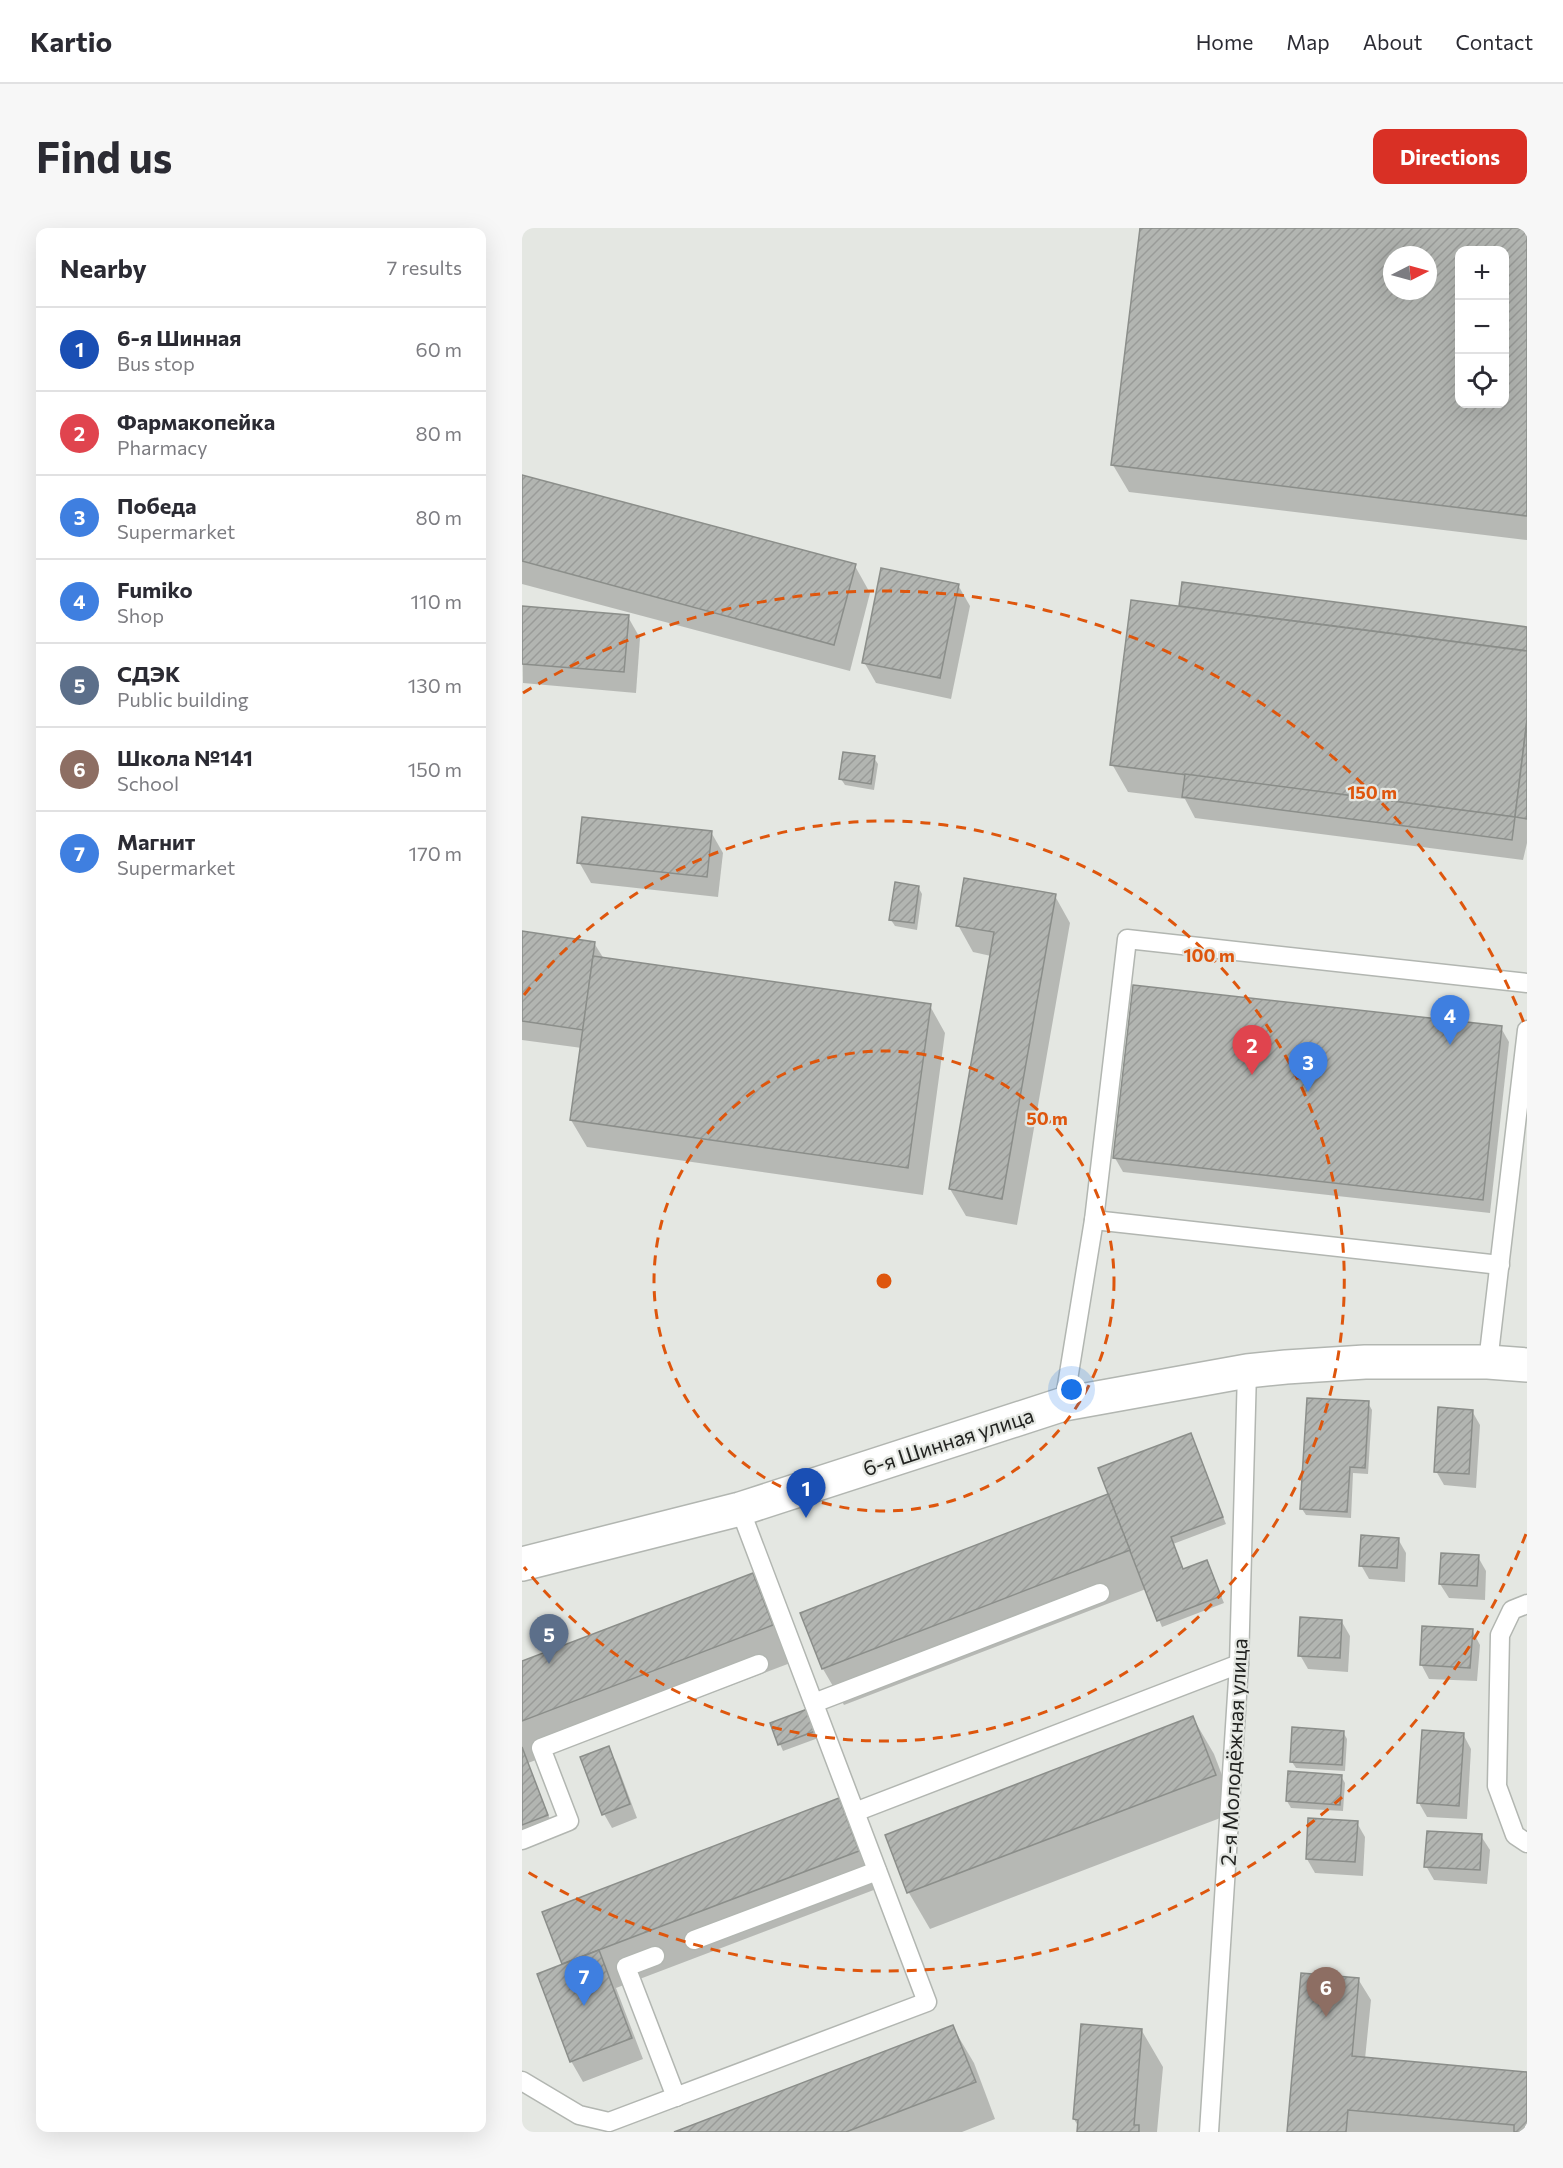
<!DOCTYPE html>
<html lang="en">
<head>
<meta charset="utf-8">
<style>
	:root { --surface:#fff; --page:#f7f7f7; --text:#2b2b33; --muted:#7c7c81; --line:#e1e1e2; --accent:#d93025 }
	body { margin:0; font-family:Commissioner,sans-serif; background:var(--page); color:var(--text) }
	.controls { position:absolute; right:18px; top:18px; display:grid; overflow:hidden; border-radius:12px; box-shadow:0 6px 24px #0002 }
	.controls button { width:54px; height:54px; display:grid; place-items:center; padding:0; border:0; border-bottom:2px solid var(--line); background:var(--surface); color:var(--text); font:30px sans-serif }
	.compass { position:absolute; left:861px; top:18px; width:54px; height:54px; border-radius:50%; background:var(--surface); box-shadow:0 6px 24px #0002; rotate:84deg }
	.you { position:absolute; left:550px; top:1162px; width:21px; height:21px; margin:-15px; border:4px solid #fff; border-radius:50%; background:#1a73e8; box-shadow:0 0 0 9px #1a73e833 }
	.badge { display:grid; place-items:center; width:39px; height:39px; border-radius:50%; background:var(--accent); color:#fff; font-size:20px; font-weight:700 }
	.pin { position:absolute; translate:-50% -50px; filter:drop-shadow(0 2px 3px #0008) }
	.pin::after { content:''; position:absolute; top:32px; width:21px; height:18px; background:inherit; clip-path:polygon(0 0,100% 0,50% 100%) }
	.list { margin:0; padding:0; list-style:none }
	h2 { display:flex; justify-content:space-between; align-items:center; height:78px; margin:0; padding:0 24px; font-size:26px }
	h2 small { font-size:20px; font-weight:400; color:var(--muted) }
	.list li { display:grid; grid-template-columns:39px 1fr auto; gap:18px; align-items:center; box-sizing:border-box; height:84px; padding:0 24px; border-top:2px solid var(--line) }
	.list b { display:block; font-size:22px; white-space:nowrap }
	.list p { margin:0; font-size:20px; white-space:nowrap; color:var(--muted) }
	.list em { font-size:20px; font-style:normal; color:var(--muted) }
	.icon { flex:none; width:33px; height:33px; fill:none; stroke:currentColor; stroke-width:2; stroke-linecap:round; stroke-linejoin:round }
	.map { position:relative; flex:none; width:1005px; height:1904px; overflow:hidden; border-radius:12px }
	header { display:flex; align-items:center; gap:36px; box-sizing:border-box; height:84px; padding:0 30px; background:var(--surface); border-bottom:2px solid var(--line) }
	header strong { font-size:28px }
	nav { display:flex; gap:33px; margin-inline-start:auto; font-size:21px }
	.intro { display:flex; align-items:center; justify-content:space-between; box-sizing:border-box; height:144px; padding:0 36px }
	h1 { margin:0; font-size:42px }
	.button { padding:15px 27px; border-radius:12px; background:var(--accent); color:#fff; font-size:21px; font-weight:700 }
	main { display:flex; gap:36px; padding:0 36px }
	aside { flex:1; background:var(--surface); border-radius:12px; box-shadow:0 6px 24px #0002 }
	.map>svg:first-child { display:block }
</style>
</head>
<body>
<header>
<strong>Kartio</strong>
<nav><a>Home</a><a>Map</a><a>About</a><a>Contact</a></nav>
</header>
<div class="intro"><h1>Find us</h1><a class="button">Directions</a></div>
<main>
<aside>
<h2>Nearby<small>7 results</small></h2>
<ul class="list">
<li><span class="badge" style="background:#1a4fb4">1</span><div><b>6-я Шинная</b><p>Bus stop</p></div><em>60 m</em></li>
<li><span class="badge" style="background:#e0444e">2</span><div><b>Фармакопейка</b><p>Pharmacy</p></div><em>80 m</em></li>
<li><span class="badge" style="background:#3f7fe0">3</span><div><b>Победа</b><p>Supermarket</p></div><em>80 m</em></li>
<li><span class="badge" style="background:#3f7fe0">4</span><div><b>Fumiko</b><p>Shop</p></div><em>110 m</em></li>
<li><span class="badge" style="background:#5c6f8a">5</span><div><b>СДЭК</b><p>Public building</p></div><em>130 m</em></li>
<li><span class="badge" style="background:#8d6e63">6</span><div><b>Школа №141</b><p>School</p></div><em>150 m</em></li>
<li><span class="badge" style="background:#3f7fe0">7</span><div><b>Магнит</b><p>Supermarket</p></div><em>170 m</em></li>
</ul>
</aside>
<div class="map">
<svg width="1005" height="1904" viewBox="0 0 1005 1904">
	<defs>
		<pattern id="building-hatch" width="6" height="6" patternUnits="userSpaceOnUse" patternTransform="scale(1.5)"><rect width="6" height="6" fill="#b2b5b1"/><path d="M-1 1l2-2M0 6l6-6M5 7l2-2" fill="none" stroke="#999b98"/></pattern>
	</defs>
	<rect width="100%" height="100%" fill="#e4e7e2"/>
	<g fill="#0003" fill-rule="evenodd">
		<path d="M 620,0 L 1005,0 L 1005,312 L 607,264 L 591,237 ZM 938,22 L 982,22 L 982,176 L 938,176 ZM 870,27 L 906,27 L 906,63 L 870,63 Z"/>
		<path d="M 0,249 L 333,338 L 348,365 L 328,443 L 0,356 Z"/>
		<path d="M 436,357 L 448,378 L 429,471 L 354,455 L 342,434 Z"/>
		<path d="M 658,378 L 1005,400 L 1005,615 L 1001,632 L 673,590 L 663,571 L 606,564 L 590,536 L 660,380 Z"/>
		<path d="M 0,380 L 106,389 L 118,410 L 114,465 L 1,455 Z"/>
		<path d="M 352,530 L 356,536 L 352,562 L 323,557 L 319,551 Z"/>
		<path d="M 189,604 L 201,625 L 196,669 L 69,655 L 57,634 Z"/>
		<path d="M 396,659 L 400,666 L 395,702 L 373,698 L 369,692 Z"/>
		<path d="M 533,668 L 548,695 L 495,997 L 444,988 L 428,961 L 469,728 L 451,724 L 436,697 Z"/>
		<path d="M 0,705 L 72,715 L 82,731 L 408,778 L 423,805 L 401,967 L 65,919 L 49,892 L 60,820 L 0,812 Z"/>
		<path d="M 979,800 L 987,814 L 968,985 L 601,944 L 593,930 Z"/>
		<path d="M 846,1175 L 850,1182 L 846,1246 L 831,1245 L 829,1290 L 784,1287 L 780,1281 Z"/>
		<path d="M 950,1183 L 958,1197 L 954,1260 L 922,1257 L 914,1243 Z"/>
		<path d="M 668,1206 L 704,1296 L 651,1316 L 662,1343 L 685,1334 L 702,1375 L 640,1399 L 624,1361 L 322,1477 L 301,1441 L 280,1386 L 588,1267 Z"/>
		<path d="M 876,1311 L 884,1325 L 883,1354 L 847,1351 L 839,1337 Z"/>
		<path d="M 956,1329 L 964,1343 L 963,1372 L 927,1370 L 918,1356 Z"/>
		<path d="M 231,1347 L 252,1383 L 271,1434 L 6,1535 L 29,1594 L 0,1604 L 0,1435 Z"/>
		<path d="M 820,1394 L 828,1408 L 826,1444 L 786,1441 L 778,1427 Z"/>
		<path d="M 950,1402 L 958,1417 L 955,1453 L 907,1451 L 899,1436 Z"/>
		<path d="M 287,1481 L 299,1509 L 261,1523 L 249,1496 Z"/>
		<path d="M 671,1490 L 692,1526 L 714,1584 L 408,1701 L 387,1665 L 365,1608 Z"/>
		<path d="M 821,1504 L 825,1511 L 823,1543 L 774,1540 L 770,1534 Z"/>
		<path d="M 941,1506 L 949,1521 L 945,1591 L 905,1589 L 897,1575 Z"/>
		<path d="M 86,1520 L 94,1534 L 115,1590 L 90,1600 L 82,1586 Z"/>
		<path d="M 819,1548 L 823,1555 L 821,1583 L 769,1580 L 765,1573 Z"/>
		<path d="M 316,1572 L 337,1609 L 357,1660 L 94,1760 L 121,1831 L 61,1854 L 49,1833 L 42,1737 L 22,1685 Z"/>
		<path d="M 835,1595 L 843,1609 L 841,1648 L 793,1645 L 785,1631 Z"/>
		<path d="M 959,1608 L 968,1622 L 965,1656 L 912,1652 L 904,1638 Z"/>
		<path d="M 836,1751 L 849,1772 L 843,1831 L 1005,1846 L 1005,1904 L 766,1904 Z"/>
		<path d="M 430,1798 L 452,1835 L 473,1891 L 440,1904 L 156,1904 Z"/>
		<path d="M 620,1803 L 641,1839 L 635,1904 L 557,1904 L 557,1900 L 552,1891 Z"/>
	</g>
	<g fill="url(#building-hatch)" stroke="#8b8e8a" stroke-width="1.5" fill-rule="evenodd">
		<path d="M 618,0 L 1005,0 L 1005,288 L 589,237 ZM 938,22 L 982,22 L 982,176 L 938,176 ZM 870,27 L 906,27 L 906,63 L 870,63 Z"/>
		<path d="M 0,247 L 334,336 L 312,417 L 0,333 Z"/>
		<path d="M 359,340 L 437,356 L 418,450 L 340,435 Z"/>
		<path d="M 660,354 L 1005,399 L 1005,423 L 657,378 Z"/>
		<path d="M 609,372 L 1005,423 L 1005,492 L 993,589 L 588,537 Z"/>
		<path d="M 0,378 L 107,387 L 102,444 L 0,436 Z"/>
		<path d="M 1005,492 L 1005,591 L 993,589 Z"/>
		<path d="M 321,524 L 353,528 L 349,556 L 317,551 Z"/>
		<path d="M 663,546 L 993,589 L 990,612 L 660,569 Z"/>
		<path d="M 60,589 L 190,603 L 185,649 L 55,635 Z"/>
		<path d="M 442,650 L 534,666 L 480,971 L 427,961 L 472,704 L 434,698 Z"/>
		<path d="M 373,654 L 397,658 L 392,695 L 367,692 Z"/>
		<path d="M 0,703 L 73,714 L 61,802 L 0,793 Z"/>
		<path d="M 71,728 L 409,776 L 386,940 L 48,892 Z"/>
		<path d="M 611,757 L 980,798 L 961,972 L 591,930 Z"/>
		<path d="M 785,1170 L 847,1173 L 843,1240 L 828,1239 L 825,1284 L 778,1281 Z"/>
		<path d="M 916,1179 L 951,1182 L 947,1246 L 912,1244 Z"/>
		<path d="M 669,1205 L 701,1289 L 649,1309 L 661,1341 L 685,1332 L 699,1368 L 635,1393 L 576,1240 Z"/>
		<path d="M 586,1266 L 608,1322 L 300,1441 L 278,1385 Z"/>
		<path d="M 839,1307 L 877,1310 L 875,1340 L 837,1338 Z"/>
		<path d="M 919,1325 L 957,1327 L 955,1358 L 917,1356 Z"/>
		<path d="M 231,1345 L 251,1397 L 0,1493 L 0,1433 Z"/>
		<path d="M 778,1389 L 820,1392 L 818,1430 L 776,1428 Z"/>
		<path d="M 900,1398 L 951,1401 L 948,1440 L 898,1437 Z"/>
		<path d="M 288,1480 L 296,1502 L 256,1517 L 248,1495 Z"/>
		<path d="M 671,1488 L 694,1547 L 385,1665 L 363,1607 Z"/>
		<path d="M 770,1499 L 822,1503 L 820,1537 L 768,1534 Z"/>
		<path d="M 900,1502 L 942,1505 L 937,1578 L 895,1575 Z"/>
		<path d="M 87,1518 L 108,1576 L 80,1587 L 58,1529 Z"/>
		<path d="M 0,1519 L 26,1587 L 0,1597 Z"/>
		<path d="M 766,1543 L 820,1547 L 818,1577 L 764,1573 Z"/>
		<path d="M 317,1570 L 337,1623 L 40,1736 L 20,1684 Z"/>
		<path d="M 786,1590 L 836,1593 L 833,1634 L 784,1631 Z"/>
		<path d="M 905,1603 L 960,1606 L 958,1642 L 902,1639 Z"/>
		<path d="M 77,1722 L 110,1810 L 48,1834 L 15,1746 Z"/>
		<path d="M 779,1745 L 837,1750 L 830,1828 L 1005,1844 L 1005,1904 L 992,1904 L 992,1897 L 826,1882 L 824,1904 L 765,1904 Z"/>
		<path d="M 559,1796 L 620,1801 L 612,1897 L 617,1897 L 617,1904 L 555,1904 L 556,1892 L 551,1891 Z"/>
		<path d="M 431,1797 L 454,1854 L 324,1904 L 152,1904 Z"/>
	</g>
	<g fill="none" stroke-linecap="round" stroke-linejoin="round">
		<defs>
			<g id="lane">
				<path d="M 572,992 L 978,1037"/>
				<path d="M 966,1134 L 1005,802"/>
				<path d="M 542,1176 L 572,992 L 605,711 L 1005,755"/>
				<path d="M 1005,1376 L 990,1382 L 978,1407 L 975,1558 L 993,1607 L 1005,1615"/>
				<path d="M 292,1475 L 578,1365"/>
				<path d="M 333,1584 L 717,1436"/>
				<path d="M 0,1612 L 47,1593 L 19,1520 L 237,1436"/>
				<path d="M 172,1712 L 355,1643"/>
				<path d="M 133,1728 L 104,1739 L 154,1869"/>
				<path d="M 0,1853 L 57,1887 L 87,1894 L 405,1774 L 218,1281"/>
				<path d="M 687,1904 L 717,1436 L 725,1143"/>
			</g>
			<path id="secondary" d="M 0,1336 L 218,1281 L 542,1176 L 725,1143 L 764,1139 L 843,1134 L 966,1134 L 1005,1137"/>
		</defs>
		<use href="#lane" stroke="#b2b6b1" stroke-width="21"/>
		<use href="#secondary" stroke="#b2b6b1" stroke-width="36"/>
		<use href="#lane" stroke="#fff" stroke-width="18"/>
		<use href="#secondary" stroke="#fff" stroke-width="33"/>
	</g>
	<g fill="none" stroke="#de560d" stroke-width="3" stroke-dasharray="10 8">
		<circle cx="362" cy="1053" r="230"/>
		<path d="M2 767A460 460 0 1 1 2 1339"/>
		<path d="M1004 1306A690 690 0 0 1 1 1641M1 465A690 690 0 0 1 1004 800"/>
	</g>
	<g text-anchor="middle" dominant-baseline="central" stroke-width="4.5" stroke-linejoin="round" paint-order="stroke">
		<g font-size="21" fill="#222321" stroke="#e4e7e2">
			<text transform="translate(426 1213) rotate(-18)">6-я Шинная улица</text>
			<text transform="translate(711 1524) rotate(-87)">2-я Молодёжная улица</text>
		</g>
	</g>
	<circle cx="362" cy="1053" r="9" fill="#de560d" stroke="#e4e7e2" stroke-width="3"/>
	<g font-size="18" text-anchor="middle" font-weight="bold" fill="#de560d" stroke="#e4e7e2" stroke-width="4.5" stroke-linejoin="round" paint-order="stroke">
		<text x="850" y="571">150 m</text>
		<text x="687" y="734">100 m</text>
		<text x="525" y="897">50 m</text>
	</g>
</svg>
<div class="controls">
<button>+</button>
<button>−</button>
<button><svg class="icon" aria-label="locate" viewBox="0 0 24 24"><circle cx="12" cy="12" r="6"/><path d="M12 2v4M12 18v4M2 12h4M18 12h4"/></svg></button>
</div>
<svg class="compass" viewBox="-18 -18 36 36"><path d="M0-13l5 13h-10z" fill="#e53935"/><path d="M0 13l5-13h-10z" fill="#7c7c81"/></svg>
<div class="you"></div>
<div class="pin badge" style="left:284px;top:1290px;background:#1a4fb4">1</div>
<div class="pin badge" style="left:730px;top:847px;background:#e0444e">2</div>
<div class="pin badge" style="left:786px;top:864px;background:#3f7fe0">3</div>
<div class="pin badge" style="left:928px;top:817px;background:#3f7fe0">4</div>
<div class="pin badge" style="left:27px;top:1436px;background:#5c6f8a">5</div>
<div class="pin badge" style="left:804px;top:1789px;background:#8d6e63">6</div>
<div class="pin badge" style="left:62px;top:1778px;background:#3f7fe0">7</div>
</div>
</main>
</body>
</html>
